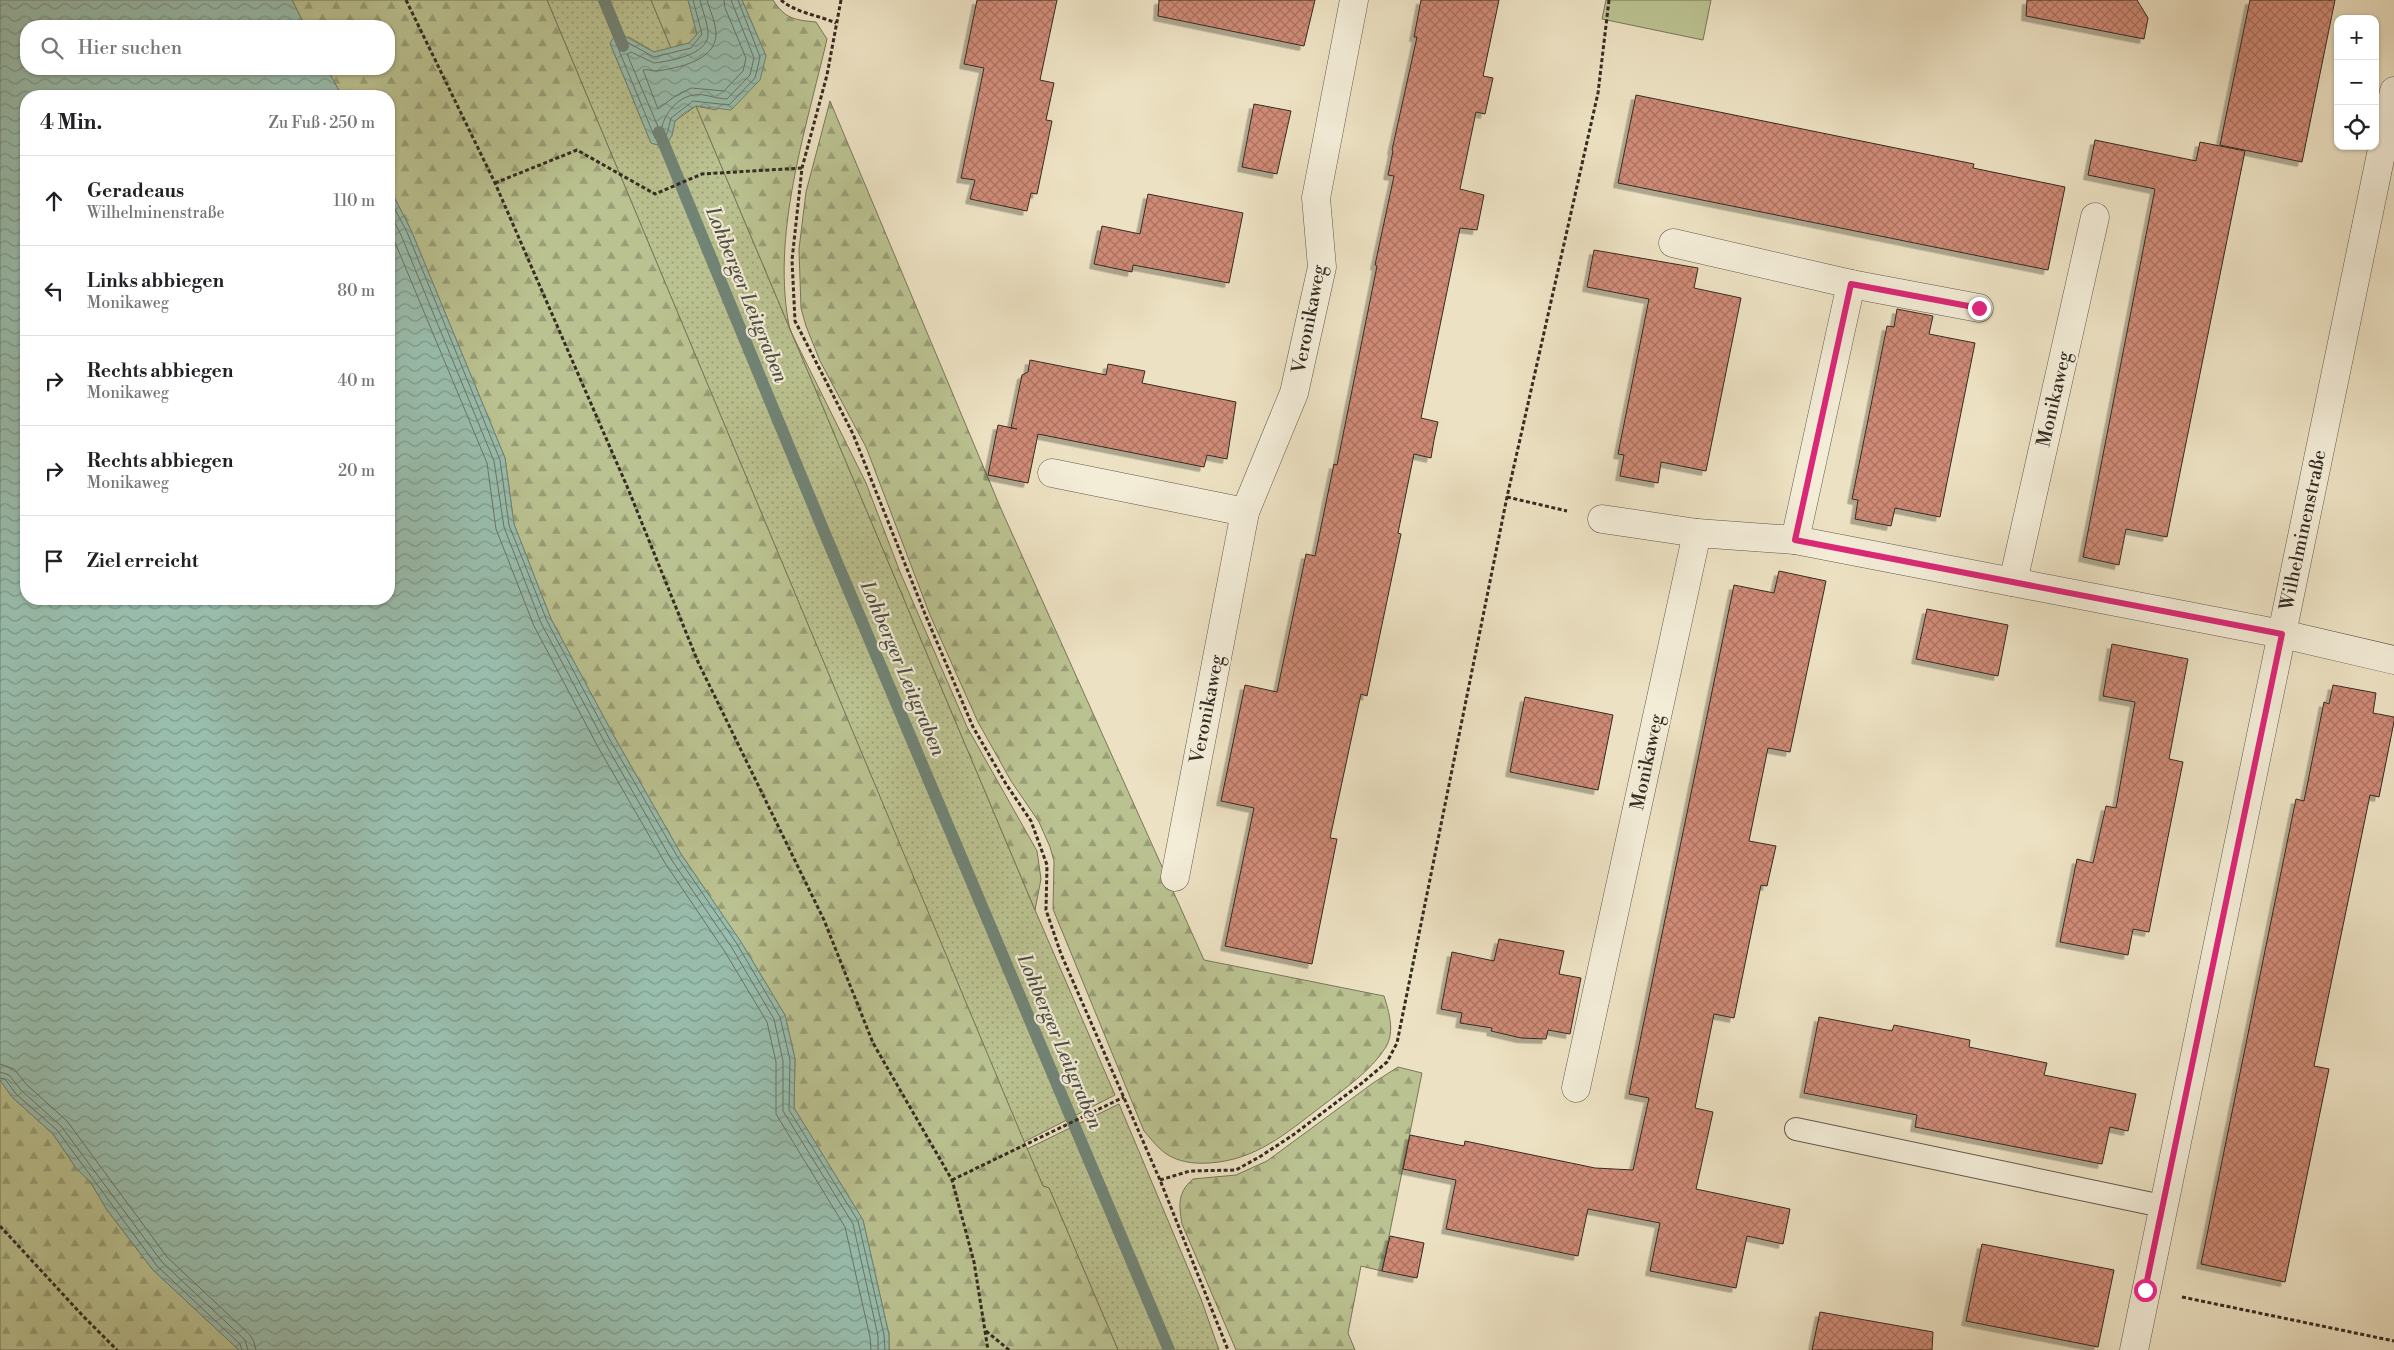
<!DOCTYPE html>
<html lang="de">
<head>
<meta charset="utf-8">
<style>
	:root { --surface:#fff; --page:#f6f6f6; --text:#202124; --muted:#757577; --line:#e0e0e0 }
	body { margin:0; font-family:"Libre Bodoni",serif; background:var(--page); color:var(--text) }
	.controls { position:absolute; right:15px; top:15px; display:grid; overflow:hidden; border-radius:10px; box-shadow:0 1px 4px #0004 }
	.controls button { width:45px; height:45px; display:grid; place-items:center; padding:0; border:0; border-bottom:1px solid var(--line); background:var(--surface); color:var(--text); font:25px sans-serif }
	.stop { position:absolute; width:15px; height:15px; margin:-11px; border:4px solid #db2777; border-radius:50%; background:#fff }
	.stop.end { background:#db2777; border-color:#fff; box-shadow:0 1px 5px #0008 }
	.list { margin:0; padding:0; list-style:none }
	h2 { display:flex; justify-content:space-between; align-items:center; height:65px; margin:0; padding:0 20px; font-size:21px }
	h2 small { font-size:16px; font-weight:400; color:var(--muted) }
	.list li { display:grid; grid-template-columns:32px 1fr auto; gap:15px; align-items:center; box-sizing:border-box; height:90px; padding:0 20px; border-top:1px solid var(--line) }
	.list b { display:block; font-size:19px; white-space:nowrap }
	.list p { margin:0; font-size:16px; white-space:nowrap; color:var(--muted) }
	.list em { font-size:16px; font-style:normal; color:var(--muted) }
	.icon { flex:none; width:28px; height:28px; fill:none; stroke:currentColor; stroke-width:2; stroke-linecap:round; stroke-linejoin:round }
	.map { position:relative; flex:none; width:2394px; height:1350px; overflow:hidden }
	.search { position:absolute; background:var(--surface); box-shadow:0 1px 4px #0004; left:20px; top:20px; width:375px; height:55px; display:flex; align-items:center; gap:12px; box-sizing:border-box; padding:0 18px; border-radius:20px; color:var(--muted); font-size:19px }
	.panel { position:absolute; background:var(--surface); box-shadow:0 1px 4px #0004; left:20px; top:90px; width:375px; height:515px; border-radius:20px }
	.map>svg:first-child { display:block }
</style>
</head>
<body>
<div class="map">
<svg width="2394" height="1350" viewBox="0 0 2394 1350">
	<defs>
		<pattern id="grass-dots" width="8" height="8" patternUnits="userSpaceOnUse" patternTransform="scale(1.25)"><rect width="8" height="8" fill="#bbc291"/><path d="M2 2h.1M6 6h.1" fill="none" stroke="#999e76" stroke-width="1.8" stroke-linecap="round"/></pattern>
		<pattern id="forest-firs" width="22" height="20" patternUnits="userSpaceOnUse" patternTransform="scale(1.25)"><rect width="22" height="20" fill="#bbc291"/><path d="M5 1l3.5 6h-7zM16 11l3.5 6h-7z" fill="#999e76"/></pattern>
		<pattern id="water-waves" width="16" height="10" patternUnits="userSpaceOnUse" patternTransform="scale(1.25)"><rect width="16" height="10" fill="#99beae"/><path d="M0 5q4-4 8 0t8 0" fill="none" stroke="#7e9b8d"/></pattern>
		<pattern id="building-cross-hatch" width="8" height="8" patternUnits="userSpaceOnUse" patternTransform="scale(1.25)"><rect width="8" height="8" fill="#cf8a76"/><path d="M0 0l8 8M0 8l8-8" fill="none" stroke="#a97160"/></pattern>
		<filter id="shadow"><feDropShadow dx="-4.5" dy="4.5" stdDeviation="0" flood-color="#0004"/></filter>
	</defs>
	<rect width="100%" height="100%" fill="#ece1c2"/>
	<filter id="stains"><feTurbulence type="fractalNoise" baseFrequency=".004" numOctaves="4"/><feColorMatrix values="0 0 0 0 .2 0 0 0 0 .09 0 0 0 0 .02 0 0 0 .5 -.17"/></filter>
	<radialGradient id="worn" r=".72"><stop offset=".6" stop-color="#630" stop-opacity="0"/><stop offset="1" stop-color="#630" stop-opacity=".3"/></radialGradient>
	<g fill="url(#grass-dots)" stroke="#78775a">
		<path d="M 547,0 L 651,0 L 671,48 L 654,52 L 629,37 L 610,43 L 651,143 L 665,147 L 672,135 L 675,121 L 696,106 L 1035,910 L 1115,1095 L 1024,1142 Z"/>
		<path d="M 1119,1104 L 1201,1299 L 1219,1350 L 1118,1350 L 1049,1188 L 1043,1186 L 1027,1149 Z"/>
	</g>
	<g fill="url(#forest-firs)" stroke="#78775a">
		<path d="M 292,0 L 547,0 L 1026,1146 L 1043,1186 L 1049,1188 L 1118,1350 L 889,1350 L 889,1335 L 863,1220 L 794,1108 L 795,1059 L 785,1015 L 741,942 L 681,854 L 615,738 L 551,619 L 514,524 L 505,458 L 411,230 L 389,187 L 389,96 L 342,96 L 327,69 L 389,69 L 389,26 L 305,26 Z"/>
		<path d="M 651,0 L 688,0 L 697,34 L 689,43 L 671,48 Z"/>
		<path d="M 742,0 L 773,0 C 785,19 795,20 816,22 L 827,39 C 806,130 770,237 790,330 L 866,483 L 900,572 L 967,727 L 1037,851 L 1041,879 L 1035,910 L 696,106 L 716,110 L 766,56 Z"/>
		<path d="M 830,101 L 1001,509 L 1204,960 L 1384,996 C 1389,1012 1395,1031 1386,1047 C 1370,1072 1344,1089 1322,1106 C 1285,1134 1256,1160 1209,1163 C 1193,1164 1178,1162 1165,1153 C 1157,1147 1151,1139 1144,1131 L 1053,909 L 1054,861 L 1050,847 L 1039,822 L 1011,781 L 978,722 L 930,615 L 866,447 L 820,361 L 806,326 L 801,308 L 799,249 L 806,192 Z"/>
		<path d="M 1398,1067 L 1422,1073 L 1382,1271 L 1361,1266 L 1348,1333 L 1355,1350 L 1236,1350 L 1182,1224 C 1179,1205 1177,1193 1193,1179 L 1236,1175 L 1267,1161 L 1373,1083 Z"/>
		<path d="M 0,1080 L 12,1097 L 53,1134 L 76,1168 L 91,1183 L 107,1210 L 153,1270 L 239,1350 L 0,1350 Z"/>
	</g>
	<path fill="#bbc291" stroke="#78775a" d="M 1606,0 L 1711,0 L 1703,40 L 1602,19 Z"/>
	<g fill="url(#water-waves)" stroke="#718476">
		<path d="M 0,0 L 292,0 L 305,26 L 26,26 L 26,69 L 327,69 L 342,96 L 26,96 L 26,599 L 389,599 L 389,187 L 411,230 L 505,458 L 514,524 L 551,619 L 615,738 L 681,854 L 741,942 L 785,1015 L 795,1059 L 794,1108 L 863,1220 L 889,1335 L 889,1350 L 239,1350 L 153,1270 L 107,1210 L 91,1183 L 76,1168 L 53,1134 L 12,1097 L 0,1080 Z"/>
		<path d="M 688,0 L 742,0 L 766,56 L 760,80 L 731,110 L 696,106 L 684,113 L 675,121 L 672,135 L 665,147 L 651,143 L 610,43 L 617,32 L 654,52 L 689,43 L 697,34 Z"/>
	</g>
	<g fill="none" stroke-linecap="round" stroke-linejoin="round">
		<g stroke="#677568" stroke-width="1">
			<path d="M 693,0 L 702,34 L 691,48 L 654,57 L 621,39 L 616,43 L 655,138 L 661,141 L 667,134 L 671,118 L 693,101 L 729,105 L 755,78 L 760,57 L 738,0"/>
			<path d="M 700,0 C 702,10 708,23 708,34 C 708,55 670,61 654,63 L 631,52 L 627,54 L 659,129 L 662,127 C 665,113 678,97 694,95 C 704,93 716,99 727,99 L 750,75 L 754,58 L 731,0"/>
			<path d="M 707,0 C 710,11 716,23 716,34 C 716,61 677,68 657,71 C 652,71 647,69 643,70 L 658,109 L 674,97 L 691,88 L 724,91 L 743,71 L 746,58 L 725,8 L 724,0"/>
			<path d="M 389,198 L 407,232 L 500,460 L 509,525 L 547,621 L 610,740 L 677,856 L 737,944 L 780,1017 L 790,1060 L 789,1110 L 858,1221 L 884,1335 L 885,1350"/>
			<path d="M 389,211 L 401,235 L 494,461 L 504,527 L 541,623 L 605,743 L 671,859 L 732,948 L 774,1019 L 783,1061 L 783,1111 L 853,1224 L 878,1336 L 878,1350"/>
			<path d="M 389,228 L 487,463 L 496,529 L 534,626 L 598,747 L 665,863 L 725,952 L 767,1022 L 776,1062 L 776,1114 L 845,1227 L 870,1337 L 871,1350"/>
			<path d="M 0,1064 L 14,1069 L 27,1085 L 67,1121 L 167,1257 L 250,1335 L 254,1342 L 256,1350"/>
			<path d="M 0,1072 L 9,1075 L 21,1090 L 61,1126 L 162,1262 L 245,1340 L 248,1350"/>
			<path d="M 0,1078 L 5,1079 L 16,1094 L 57,1130 L 157,1266 L 240,1344 L 242,1350"/>
		</g>
		<g stroke="#718476" stroke-width="12">
			<path d="M 604,0 L 623,46"/>
			<path d="M 659,132 L 825,534 L 1169,1350"/>
		</g>
	</g>
	<g fill="url(#building-cross-hatch)" stroke="#352c23" filter="url(#shadow)">
		<path d="M 977,0 L 1057,0 L 1040,80 L 1054,83 L 1046,120 L 1052,121 L 1037,194 L 1031,193 L 1027,211 L 970,199 L 975,180 L 961,178 L 984,68 L 964,64 Z"/>
		<path d="M 1159,0 L 1315,0 L 1304,46 L 1158,16 Z"/>
		<path d="M 1421,0 L 1499,0 L 1483,76 L 1493,78 L 1485,114 L 1476,112 L 1460,189 L 1484,195 L 1477,230 L 1460,228 L 1421,418 L 1438,422 L 1434,440 L 1431,458 L 1414,454 L 1398,533 L 1401,534 L 1367,696 L 1361,694 L 1330,838 L 1337,839 L 1312,964 L 1225,946 L 1254,808 L 1221,801 L 1245,685 L 1277,692 L 1306,554 L 1315,556 L 1334,464 L 1337,465 L 1377,266 L 1375,265 L 1394,176 L 1388,175 L 1393,151 L 1392,150 L 1417,37 L 1414,37 Z"/>
		<path d="M 2027,0 L 2137,0 L 2148,18 L 2144,39 L 2026,16 Z"/>
		<path d="M 2250,0 L 2335,0 L 2302,162 L 2220,145 Z"/>
		<path d="M 1636,95 L 1974,164 L 1973,168 L 2065,187 L 2048,270 L 1618,183 Z"/>
		<path d="M 1254,104 L 1291,111 L 1277,174 L 1242,167 Z"/>
		<path d="M 2095,140 L 2196,161 L 2200,142 L 2245,151 L 2167,537 L 2126,529 L 2119,565 L 2083,557 L 2155,189 L 2088,175 Z"/>
		<path d="M 1148,194 L 1243,213 L 1229,283 L 1133,265 L 1132,272 L 1094,264 L 1102,226 L 1140,234 Z"/>
		<path d="M 1594,250 L 1698,268 L 1694,288 L 1741,298 L 1706,471 L 1661,462 L 1658,483 L 1620,476 L 1624,455 L 1618,454 L 1649,299 L 1587,287 Z"/>
		<path d="M 1897,309 L 1933,316 L 1929,334 L 1975,343 L 1940,517 L 1895,508 L 1891,526 L 1855,519 L 1858,500 L 1852,499 L 1887,326 L 1894,327 Z"/>
		<path d="M 1030,360 L 1106,375 L 1108,364 L 1145,371 L 1142,383 L 1236,402 L 1227,459 L 1207,455 L 1204,467 L 1038,434 L 1028,483 L 988,475 L 998,425 L 1017,429 L 1011,428 L 1022,375 L 1028,372 Z"/>
		<path d="M 1779,571 L 1826,581 L 1790,752 L 1768,748 L 1749,841 L 1776,846 L 1767,886 L 1761,885 L 1734,1018 L 1714,1014 L 1695,1108 L 1713,1112 L 1696,1189 L 1790,1209 L 1783,1244 L 1747,1236 L 1736,1288 L 1650,1271 L 1660,1223 L 1588,1209 L 1578,1256 L 1446,1229 L 1456,1180 L 1403,1169 L 1410,1135 L 1464,1146 L 1465,1141 L 1595,1168 L 1633,1170 L 1649,1098 L 1629,1094 L 1734,585 L 1774,593 Z"/>
		<path d="M 1927,609 L 2008,625 L 1998,676 L 1916,659 Z"/>
		<path d="M 2112,644 L 2188,659 L 2169,759 L 2183,762 L 2149,932 L 2133,929 L 2128,955 L 2060,942 L 2077,859 L 2093,863 L 2106,806 L 2116,808 L 2135,702 L 2103,696 Z"/>
		<path d="M 2333,685 L 2376,693 L 2373,713 L 2394,717 L 2394,722 L 2379,797 L 2370,795 L 2314,1066 L 2329,1069 L 2285,1282 L 2201,1264 L 2296,799 L 2304,801 L 2324,702 L 2329,704 Z"/>
		<path d="M 1525,697 L 1613,715 L 1598,790 L 1510,772 Z"/>
		<path d="M 1499,939 L 1564,951 L 1559,974 L 1581,978 L 1570,1034 L 1548,1030 L 1546,1039 L 1521,1038 L 1491,1031 L 1492,1028 L 1460,1023 L 1462,1013 L 1441,1009 L 1452,952 L 1494,961 Z"/>
		<path d="M 1819,1017 L 1892,1031 L 1894,1025 L 1970,1040 L 1969,1047 L 2047,1063 L 2044,1075 L 2136,1094 L 2128,1131 L 2110,1127 L 2102,1164 L 1915,1127 L 1917,1115 L 1804,1093 Z"/>
		<path d="M 1390,1236 L 1424,1243 L 1417,1278 L 1382,1271 Z"/>
		<path d="M 1982,1244 L 2114,1270 L 2098,1347 L 1966,1321 Z"/>
		<path d="M 1820,1312 L 1933,1332 L 1932,1350 L 1812,1350 Z"/>
	</g>
	<g fill="none" stroke-linecap="round" stroke-linejoin="round">
		<defs>
			<path id="lane" d="M 1796,1129 L 2162,1206"/>
			<g id="street">
				<path d="M 1673,243 L 1851,284 L 1979,308"/>
				<path d="M 1052,473 L 1245,512"/>
				<path d="M 1602,519 L 1697,533"/>
				<path d="M 1795,540 L 1851,284"/>
				<path d="M 2013,582 L 2095,217"/>
				<path d="M 1175,877 L 1245,512 L 1294,393 L 1322,267 L 1316,198 L 1354,0"/>
				<path d="M 1576,1088 L 1697,533 L 1795,540 L 2282,634 L 2394,660"/>
				<path d="M 2134,1350 L 2394,91"/>
			</g>
		</defs>
		<use href="#lane" stroke="#63594b" stroke-width="24"/>
		<use href="#street" stroke="#63594b" stroke-width="29"/>
		<g stroke="#352c23" stroke-width="3" stroke-dasharray="4 2.5" stroke-linecap="butt">
			<path d="M 406,0 L 495,183 L 629,491 L 698,662 L 824,920 L 873,1043 L 952,1180 L 974,1262 L 988,1350"/>
			<path d="M 781,0 C 796,13 818,15 836,23"/>
			<path d="M 841,0 L 827,75 L 802,168 L 792,260 L 795,321 L 853,434 L 925,614 L 973,727 L 1006,784 L 1031,821 L 1047,865 L 1046,910 L 1061,954 L 1160,1180 L 1228,1350"/>
			<path d="M 495,183 L 577,150 L 655,194 L 702,174 L 802,168"/>
			<path d="M 1507,497 L 1567,511"/>
			<path d="M 952,1180 L 1124,1097"/>
			<path d="M 1160,1180 L 1190,1171 L 1236,1170 L 1261,1156 L 1293,1135 L 1362,1083 L 1387,1062 L 1397,1043 L 1507,497 L 1598,93 L 1609,0"/>
			<path d="M 0,1226 L 83,1316 L 117,1350"/>
			<path d="M 2182,1297 L 2394,1341"/>
			<path d="M 986,1331 L 1009,1350"/>
		</g>
		<use href="#lane" stroke="#f3ecd7" stroke-width="22"/>
		<use href="#street" stroke="#f3ecd7" stroke-width="28"/>
	</g>
	<g fill="none" stroke-linecap="round" stroke-linejoin="round">
		<path stroke="#db2777" stroke-width="6" d="M 1979,308 L 1851,284 L 1795,540 L 2282,634 L 2145,1290"/>
	</g>
	<g text-anchor="middle" dominant-baseline="central" stroke-width="4.5" stroke-linejoin="round" paint-order="stroke">
		<g font-size="19" fill="#352c23" stroke="#f3ecd7">
			<text transform="translate(1309 319) rotate(-79)">Veronikaweg</text>
			<text transform="translate(2054 399) rotate(-77)">Monikaweg</text>
			<text transform="translate(2303 530) rotate(-78)">Wilhelminenstraße</text>
			<text transform="translate(1207 709) rotate(-79)">Veronikaweg</text>
			<text transform="translate(1647 762) rotate(-78)">Monikaweg</text>
		</g>
		<g font-size="20" font-style="italic" fill="#4e5046" stroke="#f3ecd7">
			<text transform="translate(746 295) rotate(68)">Lohberger Leitgraben</text>
			<text transform="translate(902 669) rotate(67)">Lohberger Leitgraben</text>
			<text transform="translate(1059 1042) rotate(67)">Lohberger Leitgraben</text>
		</g>
	</g>
	<rect width="100%" height="100%" filter="url(#stains)"/>
	<rect width="100%" height="100%" fill="url(#worn)"/>
</svg>
<div class="controls">
<button>+</button>
<button>−</button>
<button><svg class="icon" aria-label="locate" viewBox="0 0 24 24"><circle cx="12" cy="12" r="6"/><path d="M12 2v4M12 18v4M2 12h4M18 12h4"/></svg></button>
</div>
<div class="stop" style="left:2145px;top:1290px"></div>
<div class="stop end" style="left:1979px;top:308px"></div>
<div class="search"><svg class="icon" aria-label="search" viewBox="0 0 24 24"><circle cx="10" cy="10" r="6"/><path d="M15 15l6 6"/></svg>Hier suchen</div>
<section class="panel">
<h2>4 Min.<small>Zu Fuß · 250 m</small></h2>
<ul class="list">
<li><svg class="icon" aria-label="ahead" viewBox="0 0 24 24"><path d="M12 20V5M6 11l6-6 6 6"/></svg><div><b>Geradeaus</b><p>Wilhelminenstraße</p></div><em>110 m</em></li>
<li><svg class="icon" aria-label="left" viewBox="0 0 24 24"><path d="M17 20v-9H6M10 6l-5 5 5 5"/></svg><div><b>Links abbiegen</b><p>Monikaweg</p></div><em>80 m</em></li>
<li><svg class="icon" aria-label="right" viewBox="0 0 24 24"><path d="M7 20v-9h11M14 6l5 5-5 5"/></svg><div><b>Rechts abbiegen</b><p>Monikaweg</p></div><em>40 m</em></li>
<li><svg class="icon" aria-label="right" viewBox="0 0 24 24"><path d="M7 20v-9h11M14 6l5 5-5 5"/></svg><div><b>Rechts abbiegen</b><p>Monikaweg</p></div><em>20 m</em></li>
<li><svg class="icon" aria-label="arrive" viewBox="0 0 24 24"><path d="M6 21V4h12l-3 4 3 4H6"/></svg><div><b>Ziel erreicht</b></div></li>
</ul>
</section>
</div>
</body>
</html>
